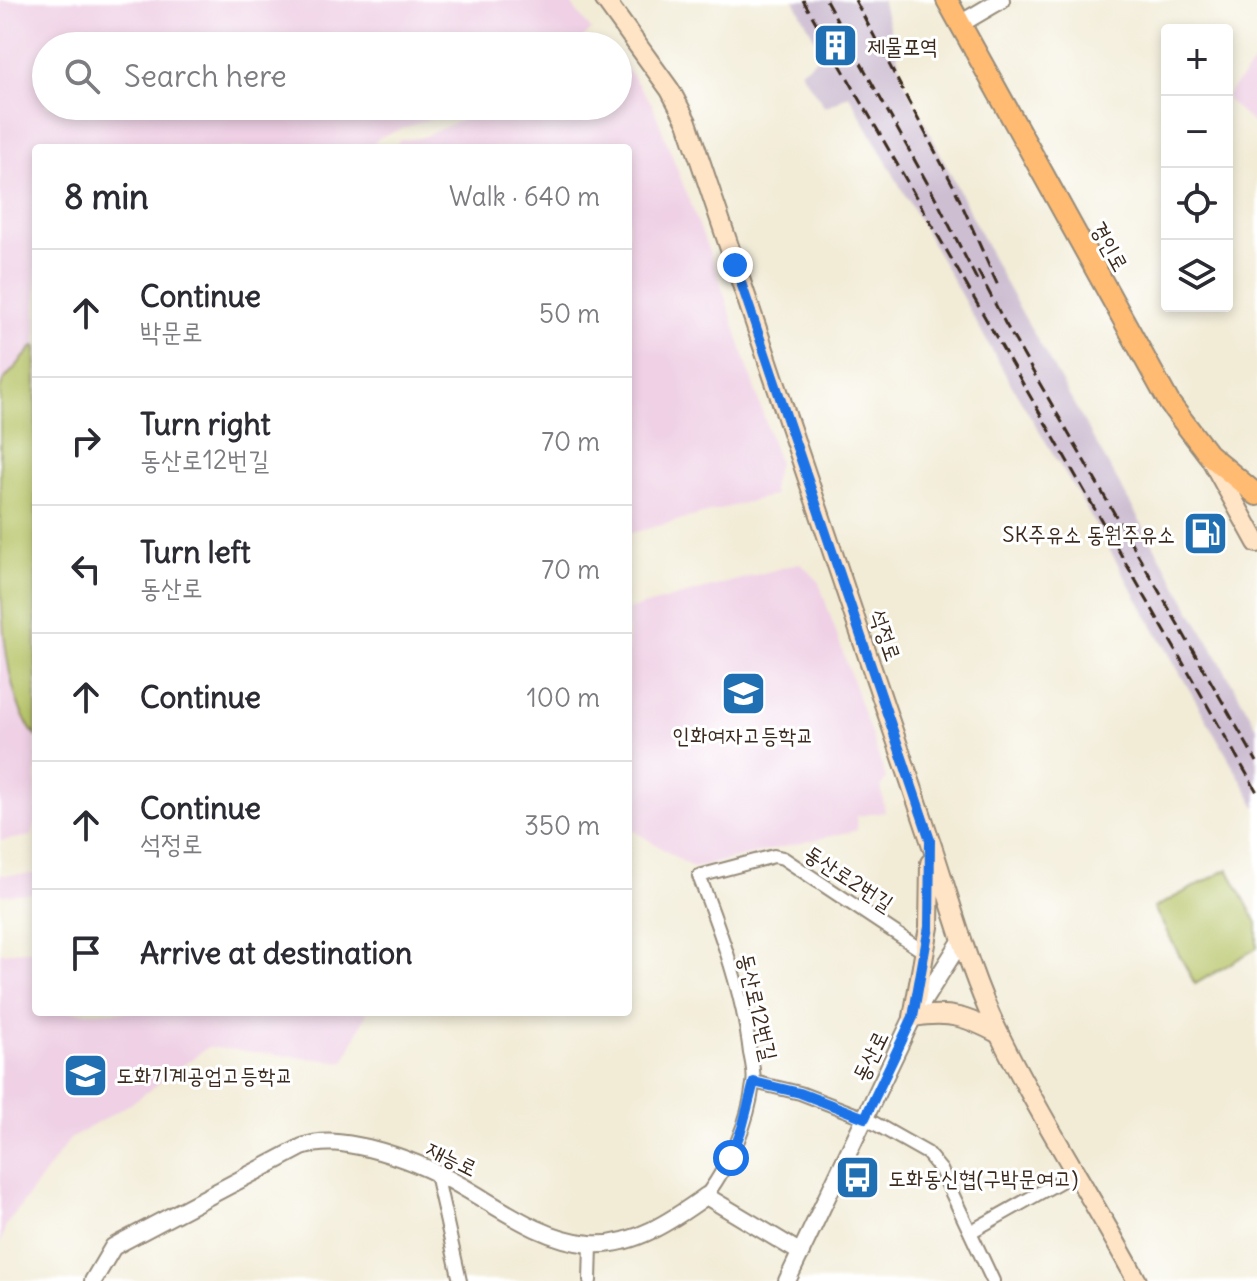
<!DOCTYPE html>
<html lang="en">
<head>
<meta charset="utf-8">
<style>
	:root { --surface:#fff; --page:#f2f2f3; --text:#2b2b33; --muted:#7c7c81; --line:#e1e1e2 }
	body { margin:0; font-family:Delius,"Poor Story",sans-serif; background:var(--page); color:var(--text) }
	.controls { position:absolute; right:24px; top:24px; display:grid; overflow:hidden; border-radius:8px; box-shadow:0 4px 12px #0003 }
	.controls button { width:72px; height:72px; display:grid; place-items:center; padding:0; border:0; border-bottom:2px solid var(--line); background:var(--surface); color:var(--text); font:40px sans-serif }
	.stop { position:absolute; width:24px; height:24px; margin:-18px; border:6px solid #1a73e8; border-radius:50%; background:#fff }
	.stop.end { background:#1a73e8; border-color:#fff; box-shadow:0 2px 8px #0008 }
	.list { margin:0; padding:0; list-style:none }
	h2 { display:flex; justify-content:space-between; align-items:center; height:104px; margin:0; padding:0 32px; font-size:34px }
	h2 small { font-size:26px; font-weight:400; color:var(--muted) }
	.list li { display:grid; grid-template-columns:52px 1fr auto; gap:24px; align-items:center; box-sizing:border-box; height:128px; padding:0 32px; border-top:2px solid var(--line) }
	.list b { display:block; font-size:30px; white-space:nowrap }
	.list p { margin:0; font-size:26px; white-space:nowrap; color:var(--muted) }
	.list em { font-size:26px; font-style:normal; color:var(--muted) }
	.icon { flex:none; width:44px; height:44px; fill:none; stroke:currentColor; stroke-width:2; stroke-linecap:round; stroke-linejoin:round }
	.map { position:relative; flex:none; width:1257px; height:1281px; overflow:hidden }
	.search { position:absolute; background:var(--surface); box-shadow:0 4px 12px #0003; left:32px; top:32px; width:600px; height:88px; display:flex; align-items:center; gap:20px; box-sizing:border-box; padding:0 28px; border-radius:44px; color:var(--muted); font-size:30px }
	.panel { position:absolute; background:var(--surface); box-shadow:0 4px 12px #0003; left:32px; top:144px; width:600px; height:872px; border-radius:8px }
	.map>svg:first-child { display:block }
</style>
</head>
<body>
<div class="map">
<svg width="1257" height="1281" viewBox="0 0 1257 1281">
	<rect width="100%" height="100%" fill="#fff"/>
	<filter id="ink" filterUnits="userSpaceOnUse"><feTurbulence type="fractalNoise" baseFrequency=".0125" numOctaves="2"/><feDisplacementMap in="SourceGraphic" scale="16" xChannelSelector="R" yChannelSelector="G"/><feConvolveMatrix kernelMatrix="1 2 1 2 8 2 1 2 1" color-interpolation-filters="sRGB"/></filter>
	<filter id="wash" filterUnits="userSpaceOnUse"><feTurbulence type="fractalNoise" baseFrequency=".006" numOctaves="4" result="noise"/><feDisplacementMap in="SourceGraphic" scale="32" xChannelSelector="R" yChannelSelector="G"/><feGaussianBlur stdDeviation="1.8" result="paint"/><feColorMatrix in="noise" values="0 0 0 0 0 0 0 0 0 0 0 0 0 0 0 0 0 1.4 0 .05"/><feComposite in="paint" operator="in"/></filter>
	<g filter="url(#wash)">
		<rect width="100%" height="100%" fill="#f2ecd7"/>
		<g fill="#efd0e5">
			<path d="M 0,0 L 568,0 L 591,30 L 576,46 L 46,46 L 46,106 L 464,106 L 380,137 L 369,148 L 36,148 L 36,821 L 32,836 L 0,841 Z"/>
			<path d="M 618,56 L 652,104 L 718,275 L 778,461 L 772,488 L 774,495 L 628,534 L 628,148 L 392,148 L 400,140 L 420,138 L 493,106 L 618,106 Z"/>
			<path d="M 1257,60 L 1257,127 L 1227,100 L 1227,95 Z"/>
			<path d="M 800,563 L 818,580 L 886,778 L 881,787 L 885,812 L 857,816 L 857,830 L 693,868 L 628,827 L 628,610 Z"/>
			<path d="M 36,874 L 36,893 L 0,895 L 0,875 Z"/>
			<path d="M 36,950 L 36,1012 L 367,1012 L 344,1062 L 208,1047 L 133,1102 L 70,1139 L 5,1227 L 0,1246 L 0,953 Z"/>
		</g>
		<path fill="#cdbed2" d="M 794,0 L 882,0 L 904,81 L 1004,281 L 1257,727 L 1257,808 L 1084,505 L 1012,386 L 849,95 L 825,107 L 800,71 L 823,54 Z"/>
		<g fill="#b6c365" stroke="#787642" stroke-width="2">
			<path d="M 34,346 L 36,346 L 36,736 C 0,697 0,582 0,526 C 0,481 0,436 0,391 L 3,381 Z"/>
			<path d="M 1228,869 L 1257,923 L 1257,948 L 1195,984 L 1154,908 Z"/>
		</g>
	</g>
	<g filter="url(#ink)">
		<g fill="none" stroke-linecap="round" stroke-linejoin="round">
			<defs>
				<g id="minor">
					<path d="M 754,1082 L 800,1093 L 865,1118 L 927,1153 L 941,1170 L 993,1281"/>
					<path d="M 436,1174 L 460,1281"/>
					<path d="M 706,1196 C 730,1163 748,1125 753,1084 C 755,1074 752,1063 750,1053 C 743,993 721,933 699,876 L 774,856 L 783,858 L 924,952"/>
					<path d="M 972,1231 L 1075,1173"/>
					<path d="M 590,1281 L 591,1244"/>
				</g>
				<g id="tertiary">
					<path d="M 960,24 L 1001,0"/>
					<path d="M 93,1281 L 113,1247 L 122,1242 L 302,1147 C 323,1139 346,1143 368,1148 C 400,1156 434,1170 463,1187 C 503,1210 543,1240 590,1244 C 632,1248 674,1219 706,1196 L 801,1253"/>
					<path d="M 787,1281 L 913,1017 L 961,941"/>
				</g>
				<g id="secondary">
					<path d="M 605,0 L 670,90 L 687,122 L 930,840 C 952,905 969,973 1000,1036 C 1041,1120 1093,1198 1137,1281"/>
					<path d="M 1210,458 L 1257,543"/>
					<path d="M 930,863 L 929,927 L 913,1017 C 950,1011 967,1017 999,1034"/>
				</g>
				<path id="primary" d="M 947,0 L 1170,404 L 1208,454 L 1257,495"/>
			</defs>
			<use href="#minor" stroke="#968b7a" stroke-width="16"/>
			<use href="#tertiary" stroke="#968b7a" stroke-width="20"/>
			<use href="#secondary" stroke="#968b7a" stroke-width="22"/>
			<use href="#primary" stroke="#968b7a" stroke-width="24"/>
			<use href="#minor" stroke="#fff" stroke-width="12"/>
			<use href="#tertiary" stroke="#fff" stroke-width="16"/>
			<use href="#secondary" stroke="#ffe4c6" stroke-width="18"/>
			<use href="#primary" stroke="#ffbb71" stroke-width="20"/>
			<g stroke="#3b2a1e" stroke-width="3" stroke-dasharray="12 6" stroke-linecap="butt">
				<path d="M 803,0 L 1257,792"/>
				<path d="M 826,0 L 935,197 L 978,282"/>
				<path d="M 855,0 L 954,187 L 998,286"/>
				<path d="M 978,271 L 1005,323 L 1257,762"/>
			</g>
		</g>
	</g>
	<g fill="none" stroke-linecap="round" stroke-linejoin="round" filter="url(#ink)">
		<path stroke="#1a73e8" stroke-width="10" d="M 731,1158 L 742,1128 L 754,1082 L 800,1093 L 865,1118 L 913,1017 L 929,927 L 930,840 L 735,265"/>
	</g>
	<defs>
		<symbol id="building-square" viewBox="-11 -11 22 22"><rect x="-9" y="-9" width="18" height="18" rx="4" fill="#1f6fb2" stroke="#fff"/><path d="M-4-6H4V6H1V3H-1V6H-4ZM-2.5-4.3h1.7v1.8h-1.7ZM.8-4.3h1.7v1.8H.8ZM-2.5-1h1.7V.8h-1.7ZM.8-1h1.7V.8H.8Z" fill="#fff"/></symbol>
		<symbol id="fuel-square" viewBox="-11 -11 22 22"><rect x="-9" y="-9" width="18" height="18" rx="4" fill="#1f6fb2" stroke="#fff"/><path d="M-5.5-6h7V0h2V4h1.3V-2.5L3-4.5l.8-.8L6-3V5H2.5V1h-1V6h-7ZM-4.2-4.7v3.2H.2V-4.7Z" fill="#fff"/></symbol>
		<symbol id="school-square" viewBox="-11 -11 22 22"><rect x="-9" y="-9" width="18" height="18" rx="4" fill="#1f6fb2" stroke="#fff"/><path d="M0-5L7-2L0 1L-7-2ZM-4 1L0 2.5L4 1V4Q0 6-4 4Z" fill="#fff"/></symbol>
		<symbol id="bus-square" viewBox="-11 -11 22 22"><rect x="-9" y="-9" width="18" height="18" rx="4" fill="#1f6fb2" stroke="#fff"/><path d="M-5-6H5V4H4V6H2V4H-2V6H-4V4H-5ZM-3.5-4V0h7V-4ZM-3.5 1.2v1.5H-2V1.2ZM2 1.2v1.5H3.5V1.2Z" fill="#fff"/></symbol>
	</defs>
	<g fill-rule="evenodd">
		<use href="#building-square" x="810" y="20" width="51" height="51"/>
		<use href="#fuel-square" x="1180" y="508" width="51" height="51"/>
		<use href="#school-square" x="718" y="668" width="51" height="51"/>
		<use href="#school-square" x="60" y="1050" width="51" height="51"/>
		<use href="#bus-square" x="832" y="1152" width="51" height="51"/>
	</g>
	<g text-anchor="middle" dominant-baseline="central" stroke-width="6" stroke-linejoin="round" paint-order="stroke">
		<g font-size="22" fill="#3b2a1e" stroke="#fff" text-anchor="start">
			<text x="867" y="46">제물포역</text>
			<text x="1175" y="534" text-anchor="end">SK주유소 동원주유소</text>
			<text x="743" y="735" text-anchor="middle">인화여자고등학교</text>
			<text x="116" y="1075">도화기계공업고등학교</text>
			<text x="888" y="1178">도화동신협(구박문여고)</text>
		</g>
		<g font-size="22" fill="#3b2a1e" stroke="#fff">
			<text transform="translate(1110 246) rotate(61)">경인로</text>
			<text transform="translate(886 635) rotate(71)">석정로</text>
			<text transform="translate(849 878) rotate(33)">동산로2번길</text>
			<text transform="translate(758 1007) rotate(77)">동산로12번길</text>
			<text transform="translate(870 1056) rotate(-64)">동산로</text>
			<text transform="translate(452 1158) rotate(26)">재능로</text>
		</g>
	</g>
</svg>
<div class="controls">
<button>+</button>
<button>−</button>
<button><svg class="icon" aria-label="locate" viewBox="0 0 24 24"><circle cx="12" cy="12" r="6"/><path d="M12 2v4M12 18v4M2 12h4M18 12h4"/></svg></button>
<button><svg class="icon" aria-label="layers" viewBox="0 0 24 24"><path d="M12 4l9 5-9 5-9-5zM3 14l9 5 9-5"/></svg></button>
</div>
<div class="stop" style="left:731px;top:1158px"></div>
<div class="stop end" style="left:735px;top:265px"></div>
<div class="search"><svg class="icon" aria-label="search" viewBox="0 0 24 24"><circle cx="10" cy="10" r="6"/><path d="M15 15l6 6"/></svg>Search here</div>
<section class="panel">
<h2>8 min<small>Walk · 640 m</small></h2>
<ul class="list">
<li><svg class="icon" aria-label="ahead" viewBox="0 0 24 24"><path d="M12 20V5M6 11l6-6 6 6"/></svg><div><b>Continue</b><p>박문로</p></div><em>50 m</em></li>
<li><svg class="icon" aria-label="right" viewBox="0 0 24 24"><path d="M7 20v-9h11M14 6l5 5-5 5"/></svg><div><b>Turn right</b><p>동산로12번길</p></div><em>70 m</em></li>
<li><svg class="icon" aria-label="left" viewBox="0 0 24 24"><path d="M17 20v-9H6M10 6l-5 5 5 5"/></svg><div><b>Turn left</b><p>동산로</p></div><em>70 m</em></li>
<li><svg class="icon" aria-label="ahead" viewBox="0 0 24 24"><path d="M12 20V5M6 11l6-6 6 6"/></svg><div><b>Continue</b></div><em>100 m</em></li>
<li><svg class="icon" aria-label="ahead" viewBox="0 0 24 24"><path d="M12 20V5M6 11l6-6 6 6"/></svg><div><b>Continue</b><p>석정로</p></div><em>350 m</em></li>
<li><svg class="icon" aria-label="arrive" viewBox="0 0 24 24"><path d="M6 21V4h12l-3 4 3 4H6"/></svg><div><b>Arrive at destination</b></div></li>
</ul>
</section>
</div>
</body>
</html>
